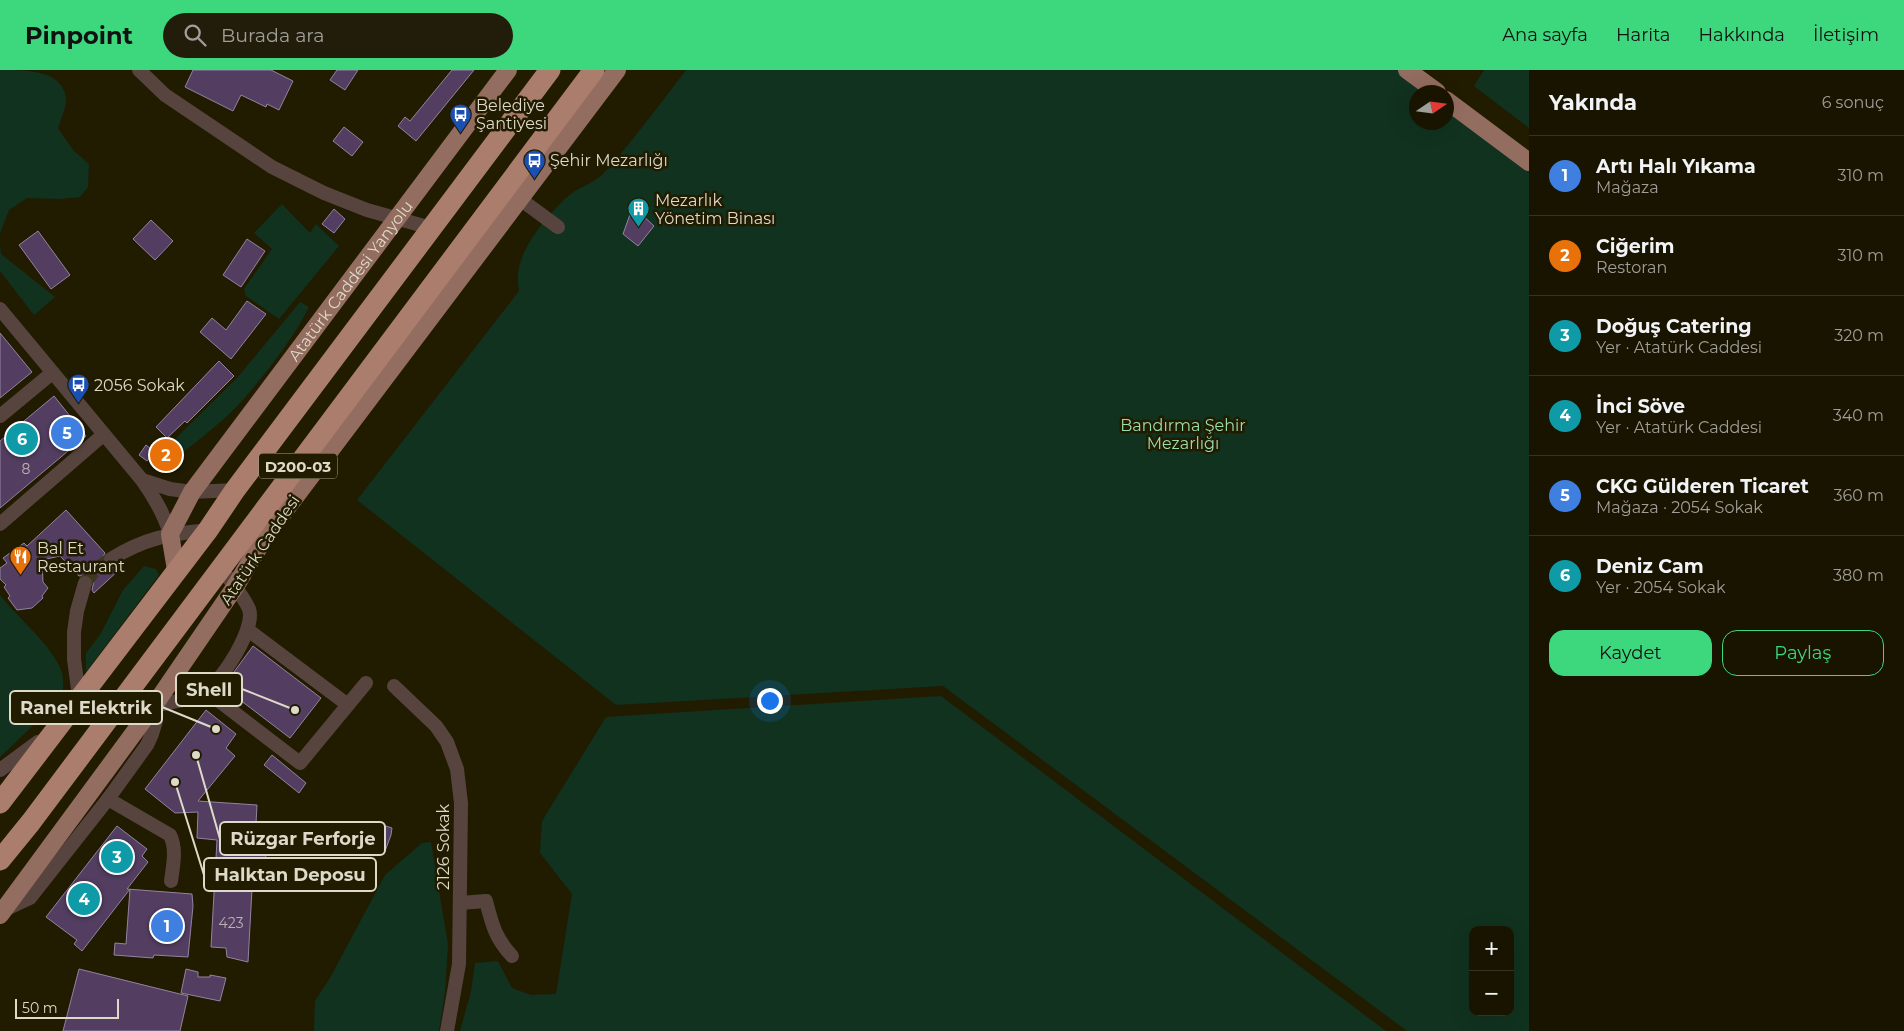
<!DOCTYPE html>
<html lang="tr">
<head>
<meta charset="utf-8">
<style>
	:root { --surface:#191400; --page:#221d0a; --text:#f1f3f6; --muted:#9f9e99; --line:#373322; --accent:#3dd77e }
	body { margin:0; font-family:Montserrat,sans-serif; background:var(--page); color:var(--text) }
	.controls { position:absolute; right:15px; bottom:15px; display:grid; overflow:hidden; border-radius:10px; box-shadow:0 5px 20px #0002 }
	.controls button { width:45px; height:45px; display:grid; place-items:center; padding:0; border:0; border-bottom:1px solid var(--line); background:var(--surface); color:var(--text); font:25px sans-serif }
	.compass { position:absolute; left:1409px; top:15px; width:45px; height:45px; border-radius:50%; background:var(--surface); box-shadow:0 5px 20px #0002; rotate:77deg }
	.scale { position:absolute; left:15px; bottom:12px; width:104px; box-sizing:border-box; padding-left:5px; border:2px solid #dedac9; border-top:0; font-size:14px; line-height:18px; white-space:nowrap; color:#dedac9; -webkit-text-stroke:4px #211b00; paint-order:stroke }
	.you { position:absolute; left:769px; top:630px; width:18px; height:18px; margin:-12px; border:4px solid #fff; border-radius:50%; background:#1a73e8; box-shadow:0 0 0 8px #1a73e833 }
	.badge { display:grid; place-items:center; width:32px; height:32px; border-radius:50%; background:var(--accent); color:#fff; font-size:16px; font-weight:700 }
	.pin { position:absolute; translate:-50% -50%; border:2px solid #fff; box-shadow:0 1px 5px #0006 }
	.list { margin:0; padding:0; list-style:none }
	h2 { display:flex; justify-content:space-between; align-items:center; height:65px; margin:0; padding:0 20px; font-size:21px }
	h2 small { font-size:16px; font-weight:400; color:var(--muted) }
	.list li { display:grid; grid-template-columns:32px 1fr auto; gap:15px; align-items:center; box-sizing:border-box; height:80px; padding:0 20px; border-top:1px solid var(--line) }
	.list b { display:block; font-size:19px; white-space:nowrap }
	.list p { margin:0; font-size:16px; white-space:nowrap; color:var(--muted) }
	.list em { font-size:16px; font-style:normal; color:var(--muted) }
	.actions { display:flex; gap:10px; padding:15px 20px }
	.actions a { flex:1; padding:11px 0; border:1px solid var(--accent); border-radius:15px; text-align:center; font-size:18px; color:var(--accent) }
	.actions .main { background:var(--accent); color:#111 }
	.icon { flex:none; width:28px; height:28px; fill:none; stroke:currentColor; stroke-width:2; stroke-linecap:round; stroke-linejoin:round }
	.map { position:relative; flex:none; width:1529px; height:961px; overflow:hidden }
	header { display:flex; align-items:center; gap:30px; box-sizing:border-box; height:70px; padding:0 25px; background:var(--accent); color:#111 }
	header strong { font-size:24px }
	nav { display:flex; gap:28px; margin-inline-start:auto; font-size:18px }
	.search { width:350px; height:45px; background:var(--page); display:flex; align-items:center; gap:12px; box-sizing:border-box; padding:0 18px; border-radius:28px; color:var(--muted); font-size:19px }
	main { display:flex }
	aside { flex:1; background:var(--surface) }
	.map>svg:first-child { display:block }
</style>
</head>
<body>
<header>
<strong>Pinpoint</strong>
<div class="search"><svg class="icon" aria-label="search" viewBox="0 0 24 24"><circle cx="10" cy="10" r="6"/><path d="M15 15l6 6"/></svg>Burada ara</div>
<nav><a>Ana sayfa</a><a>Harita</a><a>Hakkında</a><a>İletişim</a></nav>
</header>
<main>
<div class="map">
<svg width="1529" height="961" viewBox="0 0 1529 961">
	<rect width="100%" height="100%" fill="#211b00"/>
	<g fill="#11321f" fill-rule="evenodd">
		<path d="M 0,0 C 28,0 61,0 66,27 C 67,36 61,49 58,58 L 73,80 L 89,94 L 88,117 L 80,127 L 60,129 L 27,128 L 9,140 L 0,163 Z"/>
		<path d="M 686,0 L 1399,0 L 1428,22 L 1416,22 L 1416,52 L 1446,52 L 1447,36 L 1529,99 L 1529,961 L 1407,961 L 943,616 L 616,635 L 357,430 L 519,221 C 518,213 517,206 519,198 C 523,174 552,139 571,124 C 581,116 594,113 603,104 C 633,71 659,35 686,0 ZM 1473,860 L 1510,860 L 1510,942 L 1473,942 Z"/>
		<path d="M 1484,0 L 1529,0 L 1529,58 L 1474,16 Z"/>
		<path d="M 282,134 L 310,163 L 316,154 L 339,176 L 279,249 L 246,226 L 244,219 L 272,179 L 254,163 Z"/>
		<path d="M 0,172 L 1,184 L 55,227 L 34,245 L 0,201 Z"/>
		<path d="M 300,232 L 309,237 C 294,268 264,306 241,332 C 225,350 204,365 185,381 L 173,371 L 237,308 Z"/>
		<path d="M 144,496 L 156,499 L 159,505 L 86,602 L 86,583 L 100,565 L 123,520 Z"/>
		<path d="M 0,525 C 17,548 54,576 62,603 C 64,611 63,619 63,627 L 0,687 Z"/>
		<path d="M 941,626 L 1386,961 L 460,961 L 471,921 L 475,893 L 498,891 L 512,918 L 531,925 L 556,924 L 572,824 L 540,783 L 542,751 L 606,647 Z"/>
		<path d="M 431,772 L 448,874 L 445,923 L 439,961 L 314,961 L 315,931 L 330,908 L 385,805 L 422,773 Z"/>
	</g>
	<g fill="#533e61" stroke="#94839f">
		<path d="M 193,0 L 271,0 L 293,11 L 279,40 L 267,34 L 266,37 L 241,25 L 233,41 L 185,17 Z"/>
		<path d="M 337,0 L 358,0 L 345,20 L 330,10 Z"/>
		<path d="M 452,0 L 474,0 L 416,71 L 398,56 L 405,47 L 410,51 Z"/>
		<path d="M 344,57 L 363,72 L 352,86 L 333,71 Z"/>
		<path d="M 334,139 L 345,149 L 334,163 L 322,154 Z"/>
		<path d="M 632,139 L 637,143 L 639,142 L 654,156 L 638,176 L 623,164 Z"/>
		<path d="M 151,150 L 173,171 L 155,190 L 133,169 Z"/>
		<path d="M 38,161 L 70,205 L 51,219 L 19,175 Z"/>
		<path d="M 247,169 L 265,181 L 241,217 L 223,205 Z"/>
		<path d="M 247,231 L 266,244 L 231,289 L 200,262 L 212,248 L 226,260 Z"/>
		<path d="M 0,263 L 32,302 L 0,328 Z"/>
		<path d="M 219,291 L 234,306 L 187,353 L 185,351 L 167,368 L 156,357 Z"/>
		<path d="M 54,326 L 86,366 L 0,438 L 0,371 Z"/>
		<path d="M 146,375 L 155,382 L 147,391 L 139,385 Z"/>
		<path d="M 66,440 L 105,483 L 102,489 L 104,494 L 111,498 L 117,496 L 120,499 L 94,523 L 92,520 L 94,511 L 92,507 L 87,505 L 79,506 L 60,486 L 42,490 L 43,512 L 48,518 L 42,526 L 43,528 L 32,538 L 17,540 L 8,528 L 10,526 L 4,517 L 6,515 L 0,509 L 0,498 L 7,493 L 3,488 L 24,473 L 27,476 Z"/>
		<path d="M 253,576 L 321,628 L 290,668 L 223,617 Z"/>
		<path d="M 206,640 L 236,664 L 226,678 L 235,686 L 198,731 L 257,735 L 256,753 L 265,753 L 263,783 L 266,783 L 264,819 L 252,819 L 248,892 L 227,887 L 226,878 L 211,877 L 217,770 L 197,768 L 198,742 L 175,743 L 145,719 Z"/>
		<path d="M 272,685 L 306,713 L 299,723 L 264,695 Z"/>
		<path d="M 373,752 L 392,758 L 391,765 L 384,784 L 375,779 L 375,776 L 368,772 L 364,768 Z"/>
		<path d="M 117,756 L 147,779 L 142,786 L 148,792 L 127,819 L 192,824 L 193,836 L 188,887 L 154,885 L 153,888 L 114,885 L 115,873 L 126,874 L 130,819 L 82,881 L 74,874 L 77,870 L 46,847 Z"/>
		<path d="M 79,899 L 188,926 L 180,961 L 63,961 Z"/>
		<path d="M 186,899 L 198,902 L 198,907 L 210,907 L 210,905 L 226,908 L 220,931 L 181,923 Z"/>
	</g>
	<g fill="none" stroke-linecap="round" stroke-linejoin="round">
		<path stroke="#3d381e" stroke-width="14" stroke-dasharray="14 7" stroke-linecap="butt" d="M 85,513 L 93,502 L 111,489"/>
		<g stroke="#57443e" stroke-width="14">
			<path d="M 139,0 L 165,25 L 272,97 L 324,123 L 367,140 L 431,158"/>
			<path d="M 520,129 L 558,157"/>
			<path d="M 0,239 L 142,410 C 154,427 164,443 170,464"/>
			<path d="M 0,346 L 52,303"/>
			<path d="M 142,410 L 170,419 L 192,422 L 235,420"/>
			<path d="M 0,454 L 103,365"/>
			<path d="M 111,489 C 145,468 169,464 208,460"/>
			<path d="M 248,560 L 348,635"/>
			<path d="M 394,616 L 436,656 L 447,672 L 457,699 L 461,733 L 459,894 L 447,961"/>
			<path d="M 206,621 L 300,693 L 366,613"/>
			<path d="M 77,631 L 78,619 L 74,589 L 74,562 L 77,541 L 85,513"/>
			<path d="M 108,650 C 126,645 144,639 163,634 C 177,631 194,629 206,621 C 222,611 256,558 249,539 C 243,525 230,511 221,498"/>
			<path d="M 0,700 L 38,672"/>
			<path d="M 108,729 L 170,765 C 177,779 173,796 171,811"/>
			<path d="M 460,833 L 486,831 C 492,854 495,868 512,886"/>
			<path d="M 2,841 L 30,828 L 108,729 L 147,675 L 152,664 L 156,651 L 153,637"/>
		</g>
		<g stroke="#936d5f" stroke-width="18">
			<path d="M 1407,0 L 1437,22"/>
			<path d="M 1446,30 L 1529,92"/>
			<path id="s1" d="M 176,500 L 170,464 L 192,422 L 508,0"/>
			<path d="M 0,845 L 153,637 L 235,517 L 265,467 L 617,0"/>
		</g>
		<g stroke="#aa7d6c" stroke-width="21">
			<path d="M 0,733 L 208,460 L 235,420 L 550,0"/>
			<path d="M 0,790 L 31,752 L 594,0"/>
		</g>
	</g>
	<defs>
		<symbol id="bus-pin" viewBox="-11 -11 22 30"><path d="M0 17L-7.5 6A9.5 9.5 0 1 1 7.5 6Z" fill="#1a4fb4" stroke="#211b00"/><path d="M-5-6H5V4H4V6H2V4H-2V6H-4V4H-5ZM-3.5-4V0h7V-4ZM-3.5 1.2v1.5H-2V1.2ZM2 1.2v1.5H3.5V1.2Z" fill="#fff"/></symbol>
		<symbol id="building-pin" viewBox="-11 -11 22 30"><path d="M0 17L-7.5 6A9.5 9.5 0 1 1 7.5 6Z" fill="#0f9aa8" stroke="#211b00"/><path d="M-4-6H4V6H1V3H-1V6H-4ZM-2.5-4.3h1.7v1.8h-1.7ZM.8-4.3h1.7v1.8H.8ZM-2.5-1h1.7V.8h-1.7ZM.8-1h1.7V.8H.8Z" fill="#fff"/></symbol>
		<symbol id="restaurant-pin" viewBox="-11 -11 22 30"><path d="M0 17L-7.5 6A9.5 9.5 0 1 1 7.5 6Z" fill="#e8710a" stroke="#211b00"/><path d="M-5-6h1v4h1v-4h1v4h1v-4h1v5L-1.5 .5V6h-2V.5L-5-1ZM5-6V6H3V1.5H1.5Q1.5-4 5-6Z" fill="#fff"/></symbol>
	</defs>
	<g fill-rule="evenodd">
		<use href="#bus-pin" x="448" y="32" width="25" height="34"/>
		<use href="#bus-pin" x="522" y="78" width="25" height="34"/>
		<use href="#building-pin" x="626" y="126" width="25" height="34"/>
		<use href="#bus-pin" x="66" y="302" width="25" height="34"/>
		<use href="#restaurant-pin" x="8" y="474" width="25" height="34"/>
	</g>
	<g text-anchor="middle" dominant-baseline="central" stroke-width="5" stroke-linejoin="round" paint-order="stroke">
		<g font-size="14" fill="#bbb3af">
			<text x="26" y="399">8</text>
			<text x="231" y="853">423</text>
		</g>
		<rect fill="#211b00" stroke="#a5a18d" stroke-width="1" x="259" y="383.5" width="78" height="25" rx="4"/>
		<g font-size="15" font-weight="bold" fill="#dedac9">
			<text x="298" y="396">D200-03</text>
		</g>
		<g font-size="16" fill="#dedac9" stroke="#211b00" text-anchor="start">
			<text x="476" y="35">Belediye<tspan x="476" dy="18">Şantiyesi</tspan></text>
			<text x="550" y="90">Şehir Mezarlığı</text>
			<text x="655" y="130">Mezarlık<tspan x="655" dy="18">Yönetim Binası</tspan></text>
			<text x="94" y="315">2056 Sokak</text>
			<text x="37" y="478">Bal Et<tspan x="37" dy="18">Restaurant</tspan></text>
		</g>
		<g font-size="16" fill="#dedac9" stroke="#211b00">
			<text stroke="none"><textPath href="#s1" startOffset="348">Atatürk Caddesi Yanyolu</textPath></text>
			<text transform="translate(260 480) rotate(-56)">Atatürk Caddesi</text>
			<text transform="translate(443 777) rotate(-90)">2126 Sokak</text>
		</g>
		<g font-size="16" fill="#99ddb0" stroke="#211b00">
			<text x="1183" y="355">Bandırma Şehir<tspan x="1183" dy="18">Mezarlığı</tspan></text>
		</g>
	</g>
	<path fill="none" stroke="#dedac9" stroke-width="2" d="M295 640L242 619M216 659L162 637M196 685L220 769M175 712L204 805"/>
	<g fill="#dedac9" stroke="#211b00" stroke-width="2">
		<circle cx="295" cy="640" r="5"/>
		<circle cx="216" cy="659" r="5"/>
		<circle cx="196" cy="685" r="5"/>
		<circle cx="175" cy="712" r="5"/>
	</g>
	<g fill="#211b00" stroke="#dedac9" stroke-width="2">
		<rect x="176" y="603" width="66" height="33" rx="5"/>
		<rect x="10" y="621" width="152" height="33" rx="5"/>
		<rect x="220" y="752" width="165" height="33" rx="5"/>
		<rect x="204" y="788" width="172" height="33" rx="5"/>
	</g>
	<g font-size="18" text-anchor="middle" font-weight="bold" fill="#dedac9">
		<text x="209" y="626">Shell</text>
		<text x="86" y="644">Ranel Elektrik</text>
		<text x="303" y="775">Rüzgar Ferforje</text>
		<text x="290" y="811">Halktan Deposu</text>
	</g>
</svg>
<div class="controls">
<button>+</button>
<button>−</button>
</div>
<svg class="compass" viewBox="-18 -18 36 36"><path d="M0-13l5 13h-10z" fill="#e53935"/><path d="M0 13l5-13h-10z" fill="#9f9e99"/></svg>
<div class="scale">50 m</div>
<div class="you"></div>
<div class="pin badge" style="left:167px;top:856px;background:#3f7fe0">1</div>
<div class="pin badge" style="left:166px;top:385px;background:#e8710a">2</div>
<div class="pin badge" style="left:117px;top:787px;background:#0f9aa8">3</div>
<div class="pin badge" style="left:84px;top:829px;background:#0f9aa8">4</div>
<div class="pin badge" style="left:67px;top:363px;background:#3f7fe0">5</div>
<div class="pin badge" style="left:22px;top:369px;background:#0f9aa8">6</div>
</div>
<aside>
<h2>Yakında<small>6 sonuç</small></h2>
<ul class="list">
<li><span class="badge" style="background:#3f7fe0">1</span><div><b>Artı Halı Yıkama</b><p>Mağaza</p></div><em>310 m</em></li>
<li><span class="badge" style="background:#e8710a">2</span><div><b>Ciğerim</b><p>Restoran</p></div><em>310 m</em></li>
<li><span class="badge" style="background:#0f9aa8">3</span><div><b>Doğuş Catering</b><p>Yer · Atatürk Caddesi</p></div><em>320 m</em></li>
<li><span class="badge" style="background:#0f9aa8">4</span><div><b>İnci Söve</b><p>Yer · Atatürk Caddesi</p></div><em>340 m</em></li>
<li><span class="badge" style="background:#3f7fe0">5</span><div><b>CKG Gülderen Ticaret</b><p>Mağaza · 2054 Sokak</p></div><em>360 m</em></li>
<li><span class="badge" style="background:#0f9aa8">6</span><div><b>Deniz Cam</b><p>Yer · 2054 Sokak</p></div><em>380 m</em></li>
</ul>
<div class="actions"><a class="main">Kaydet</a><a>Paylaş</a></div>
</aside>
</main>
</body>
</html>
